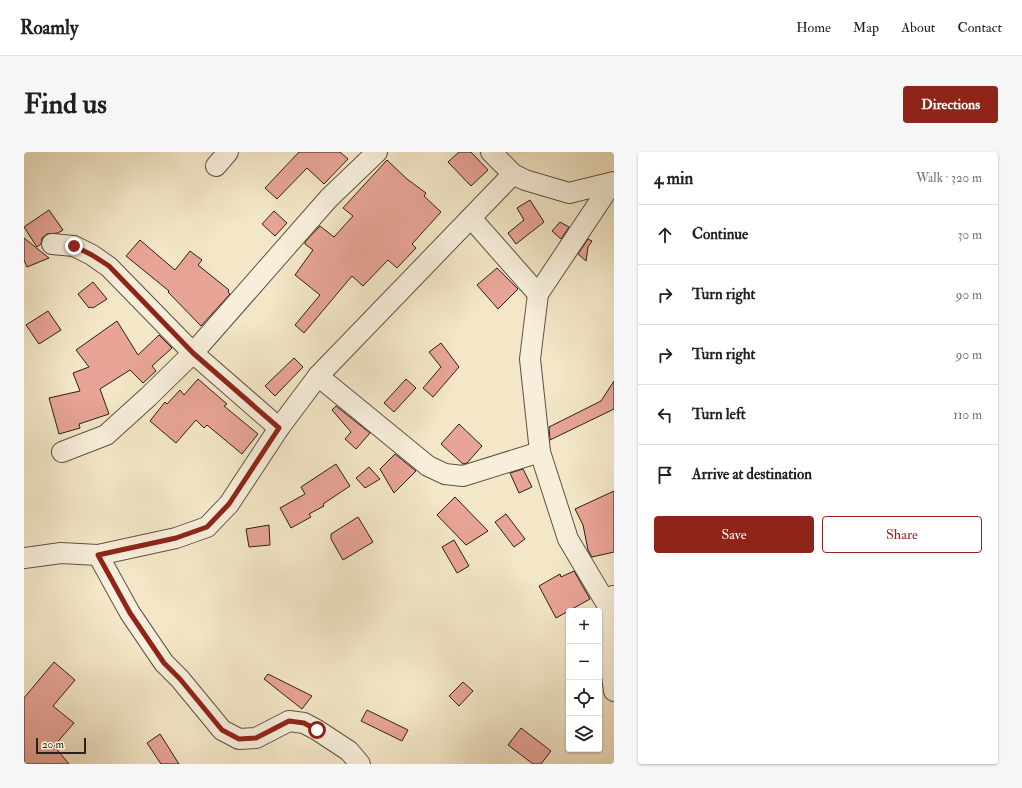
<!DOCTYPE html>
<html lang="en">
<head>
<meta charset="utf-8">
<style>
	:root { --surface:#fff; --page:#f6f6f6; --text:#202124; --muted:#757577; --line:#e0e0e0; --accent:#8f2418 }
	body { margin:0; font-family:"IM FELL Double Pica",serif; background:var(--page); color:var(--text) }
	.controls { position:absolute; right:12px; bottom:12px; display:grid; overflow:hidden; border-radius:4px; box-shadow:0 1px 3px #0004 }
	.controls button { width:36px; height:36px; display:grid; place-items:center; padding:0; border:0; border-bottom:1px solid var(--line); background:var(--surface); color:var(--text); font:20px sans-serif }
	.scale { position:absolute; left:12px; bottom:10px; width:50px; box-sizing:border-box; padding-left:4px; border:2px solid #2b201a; border-top:0; font-size:11px; line-height:14px; white-space:nowrap; color:#2b201a; -webkit-text-stroke:3px #f7efdb; paint-order:stroke }
	.stop { position:absolute; width:12px; height:12px; margin:-9px; border:3px solid #8f2418; border-radius:50%; background:#fff }
	.stop.end { background:#8f2418; border-color:#fff; box-shadow:0 1px 4px #0008 }
	.list { margin:0; padding:0; list-style:none }
	h2 { display:flex; justify-content:space-between; align-items:center; height:52px; margin:0; padding:0 16px; font-size:17px }
	h2 small { font-size:13px; font-weight:400; color:var(--muted) }
	.list li { display:grid; grid-template-columns:26px 1fr auto; gap:12px; align-items:center; box-sizing:border-box; height:60px; padding:0 16px; border-top:1px solid var(--line) }
	.list b { display:block; font-size:15px; white-space:nowrap }
	.list em { font-size:13px; font-style:normal; color:var(--muted) }
	.actions { display:flex; gap:8px; padding:12px 16px }
	.actions a { flex:1; padding:9px 0; border:1px solid var(--accent); border-radius:4px; text-align:center; font-size:14px; color:var(--accent) }
	.actions .main { background:var(--accent); color:#fff }
	.icon { flex:none; width:22px; height:22px; fill:none; stroke:currentColor; stroke-width:2; stroke-linecap:round; stroke-linejoin:round }
	.map { position:relative; flex:none; width:590px; height:612px; overflow:hidden; border-radius:4px }
	header { display:flex; align-items:center; gap:24px; box-sizing:border-box; height:56px; padding:0 20px; background:var(--surface); border-bottom:1px solid var(--line) }
	header strong { font-size:19px }
	nav { display:flex; gap:22px; margin-inline-start:auto; font-size:14px }
	.intro { display:flex; align-items:center; justify-content:space-between; box-sizing:border-box; height:96px; padding:0 24px }
	h1 { margin:0; font-size:28px }
	.button { padding:10px 18px; border-radius:4px; background:var(--accent); color:#fff; font-size:14px; font-weight:700 }
	main { display:flex; gap:24px; padding:0 24px }
	aside { flex:1; background:var(--surface); border-radius:4px; box-shadow:0 1px 3px #0004 }
	.map>svg:first-child { display:block }
</style>
</head>
<body>
<header>
<strong>Roamly</strong>
<nav><a>Home</a><a>Map</a><a>About</a><a>Contact</a></nav>
</header>
<div class="intro"><h1>Find us</h1><a class="button">Directions</a></div>
<main>
<div class="map">
<svg width="590" height="612" viewBox="0 0 590 612">
	<rect width="100%" height="100%" fill="#f3e7c7"/>
	<filter id="stains"><feTurbulence type="fractalNoise" baseFrequency=".005" numOctaves="4"/><feColorMatrix values="0 0 0 0 .2 0 0 0 0 .09 0 0 0 0 .02 0 0 0 .5 -.17"/></filter>
	<radialGradient id="worn" r=".72"><stop offset=".6" stop-color="#630" stop-opacity="0"/><stop offset="1" stop-color="#630" stop-opacity=".3"/></radialGradient>
	<g fill="#e8a496" stroke="#2b201a">
		<path d="M 275,0 L 316,0 L 324,7 L 300,32 L 283,16 L 253,47 L 241,36 Z"/>
		<path d="M 435,0 L 447,0 L 464,18 L 447,34 L 424,10 Z"/>
		<path d="M 363,8 L 383,27 L 402,41 L 400,44 L 417,60 L 388,92 L 392,96 L 373,116 L 364,108 L 339,134 L 328,124 L 280,181 L 271,173 L 296,143 L 271,123 L 289,98 L 281,92 L 281,90 L 296,74 L 310,85 L 329,64 L 319,56 Z"/>
		<path d="M 506,48 L 520,70 L 492,92 L 484,81 L 500,68 L 493,56 Z"/>
		<path d="M 25,58 L 39,78 L 34,81 L 23,82 L 18,86 L 17,92 L 13,95 L 0,75 Z"/>
		<path d="M 250,59 L 263,71 L 251,84 L 238,72 Z"/>
		<path d="M 536,70 L 545,75 L 537,87 L 528,79 Z"/>
		<path d="M 0,86 L 25,106 L 3,115 L 0,108 Z"/>
		<path d="M 564,87 L 568,89 L 564,95 L 562,109 L 554,102 Z"/>
		<path d="M 116,88 L 151,118 L 166,99 L 178,108 L 174,113 L 205,138 L 204,140 L 206,142 L 177,174 L 144,140 L 145,139 L 102,104 Z"/>
		<path d="M 473,116 L 494,137 L 474,157 L 453,133 Z"/>
		<path d="M 69,130 L 83,147 L 69,156 L 67,155 L 65,156 L 54,142 Z"/>
		<path d="M 24,159 L 37,178 L 15,192 L 2,173 Z"/>
		<path d="M 93,169 L 114,203 L 135,183 L 148,196 L 128,214 L 132,219 L 119,231 L 106,218 L 76,237 L 85,262 L 55,272 L 56,276 L 35,282 L 25,246 L 56,239 L 49,221 L 65,215 L 52,198 Z"/>
		<path d="M 417,191 L 435,215 L 409,245 L 399,236 L 417,215 L 405,200 Z"/>
		<path d="M 270,206 L 279,215 L 251,244 L 241,234 Z"/>
		<path d="M 174,227 L 203,252 L 200,254 L 234,282 L 218,302 L 183,273 L 180,276 L 172,268 L 152,291 L 126,269 L 141,250 L 143,252 L 156,238 L 160,243 Z"/>
		<path d="M 382,227 L 392,236 L 370,260 L 360,251 Z"/>
		<path d="M 590,229 L 590,257 L 526,288 L 525,275 L 577,249 Z"/>
		<path d="M 312,254 L 346,281 L 332,297 L 321,287 L 327,280 L 308,258 Z"/>
		<path d="M 435,272 L 458,294 L 443,311 L 439,312 L 417,292 Z"/>
		<path d="M 371,302 L 392,319 L 370,341 L 356,317 Z"/>
		<path d="M 312,312 L 326,334 L 299,352 L 300,354 L 285,362 L 287,365 L 267,376 L 256,356 L 281,342 L 277,335 Z"/>
		<path d="M 345,315 L 356,327 L 341,336 L 332,326 Z"/>
		<path d="M 499,317 L 508,335 L 495,341 L 486,321 Z"/>
		<path d="M 590,339 L 590,400 L 568,405 L 564,398 L 559,373 L 551,357 Z"/>
		<path d="M 431,345 L 464,379 L 442,393 L 413,363 Z"/>
		<path d="M 482,362 L 501,387 L 490,395 L 471,370 Z"/>
		<path d="M 334,365 L 349,390 L 319,408 L 307,387 L 307,382 Z"/>
		<path d="M 245,373 L 246,393 L 225,395 L 222,377 Z"/>
		<path d="M 430,388 L 445,414 L 433,421 L 418,395 Z"/>
		<path d="M 550,419 L 566,447 L 532,466 L 515,434 L 536,422 L 537,425 Z"/>
		<path d="M 30,510 L 51,528 L 29,554 L 50,571 L 30,594 L 45,612 L 0,612 L 0,546 Z"/>
		<path d="M 244,522 L 288,544 L 278,557 L 240,527 Z"/>
		<path d="M 439,530 L 449,539 L 435,554 L 425,544 Z"/>
		<path d="M 343,558 L 384,578 L 378,589 L 337,569 Z"/>
		<path d="M 497,576 L 527,599 L 517,612 L 509,612 L 484,593 Z"/>
		<path d="M 136,582 L 155,612 L 137,612 L 123,591 Z"/>
	</g>
	<g fill="none" stroke-linecap="round" stroke-linejoin="round">
		<defs>
			<g id="street">
				<path d="M 467,0 L 489,22 L 501,28 L 545,41 L 590,30"/>
				<path d="M 192,14 L 204,0"/>
				<path d="M 447,66 L 514,142"/>
				<path d="M 28,92 L 50,94 L 68,103 L 85,115 L 169,201 L 255,276"/>
				<path d="M 294,224 L 404,314 L 421,322 L 439,324 L 516,300"/>
				<path d="M 38,300 L 82,283 L 124,245 L 169,201 L 305,46 L 353,0"/>
				<path d="M 74,403 L 106,461 L 140,511 L 156,527 L 198,578 L 215,587 L 232,586 L 265,569 L 280,571 L 293,578 L 325,599 L 336,612"/>
				<path d="M 0,406 L 37,401 L 74,403 L 152,386 L 183,375 L 205,352 L 255,276 L 294,224 L 489,22"/>
				<path d="M 589,444 L 585,456 L 585,501 L 590,539"/>
				<path d="M 585,456 L 544,387 L 516,300 L 506,207 L 514,142 L 588,31"/>
			</g>
		</defs>
		<use href="#street" stroke="#5d5245" stroke-width="22"/>
		<use href="#street" stroke="#f7efdb" stroke-width="20"/>
	</g>
	<g fill="none" stroke-linecap="round" stroke-linejoin="round">
		<path stroke="#8f2418" stroke-width="5" d="M 50,94 L 68,103 L 85,114 L 169,201 L 255,276 L 205,352 L 183,375 L 152,386 L 74,403 L 106,461 L 140,511 L 156,527 L 198,578 L 215,587 L 232,586 L 265,569 L 280,571 L 293,578"/>
	</g>
	<rect width="100%" height="100%" filter="url(#stains)"/>
	<rect width="100%" height="100%" fill="url(#worn)"/>
</svg>
<div class="controls">
<button>+</button>
<button>−</button>
<button><svg class="icon" aria-label="locate" viewBox="0 0 24 24"><circle cx="12" cy="12" r="6"/><path d="M12 2v4M12 18v4M2 12h4M18 12h4"/></svg></button>
<button><svg class="icon" aria-label="layers" viewBox="0 0 24 24"><path d="M12 4l9 5-9 5-9-5zM3 14l9 5 9-5"/></svg></button>
</div>
<div class="scale">20 m</div>
<div class="stop" style="left:293px;top:578px"></div>
<div class="stop end" style="left:50px;top:94px"></div>
</div>
<aside>
<h2>4 min<small>Walk · 320 m</small></h2>
<ul class="list">
<li><svg class="icon" aria-label="ahead" viewBox="0 0 24 24"><path d="M12 20V5M6 11l6-6 6 6"/></svg><div><b>Continue</b></div><em>30 m</em></li>
<li><svg class="icon" aria-label="right" viewBox="0 0 24 24"><path d="M7 20v-9h11M14 6l5 5-5 5"/></svg><div><b>Turn right</b></div><em>90 m</em></li>
<li><svg class="icon" aria-label="right" viewBox="0 0 24 24"><path d="M7 20v-9h11M14 6l5 5-5 5"/></svg><div><b>Turn right</b></div><em>90 m</em></li>
<li><svg class="icon" aria-label="left" viewBox="0 0 24 24"><path d="M17 20v-9H6M10 6l-5 5 5 5"/></svg><div><b>Turn left</b></div><em>110 m</em></li>
<li><svg class="icon" aria-label="arrive" viewBox="0 0 24 24"><path d="M6 21V4h12l-3 4 3 4H6"/></svg><div><b>Arrive at destination</b></div></li>
</ul>
<div class="actions"><a class="main">Save</a><a>Share</a></div>
</aside>
</main>
</body>
</html>
